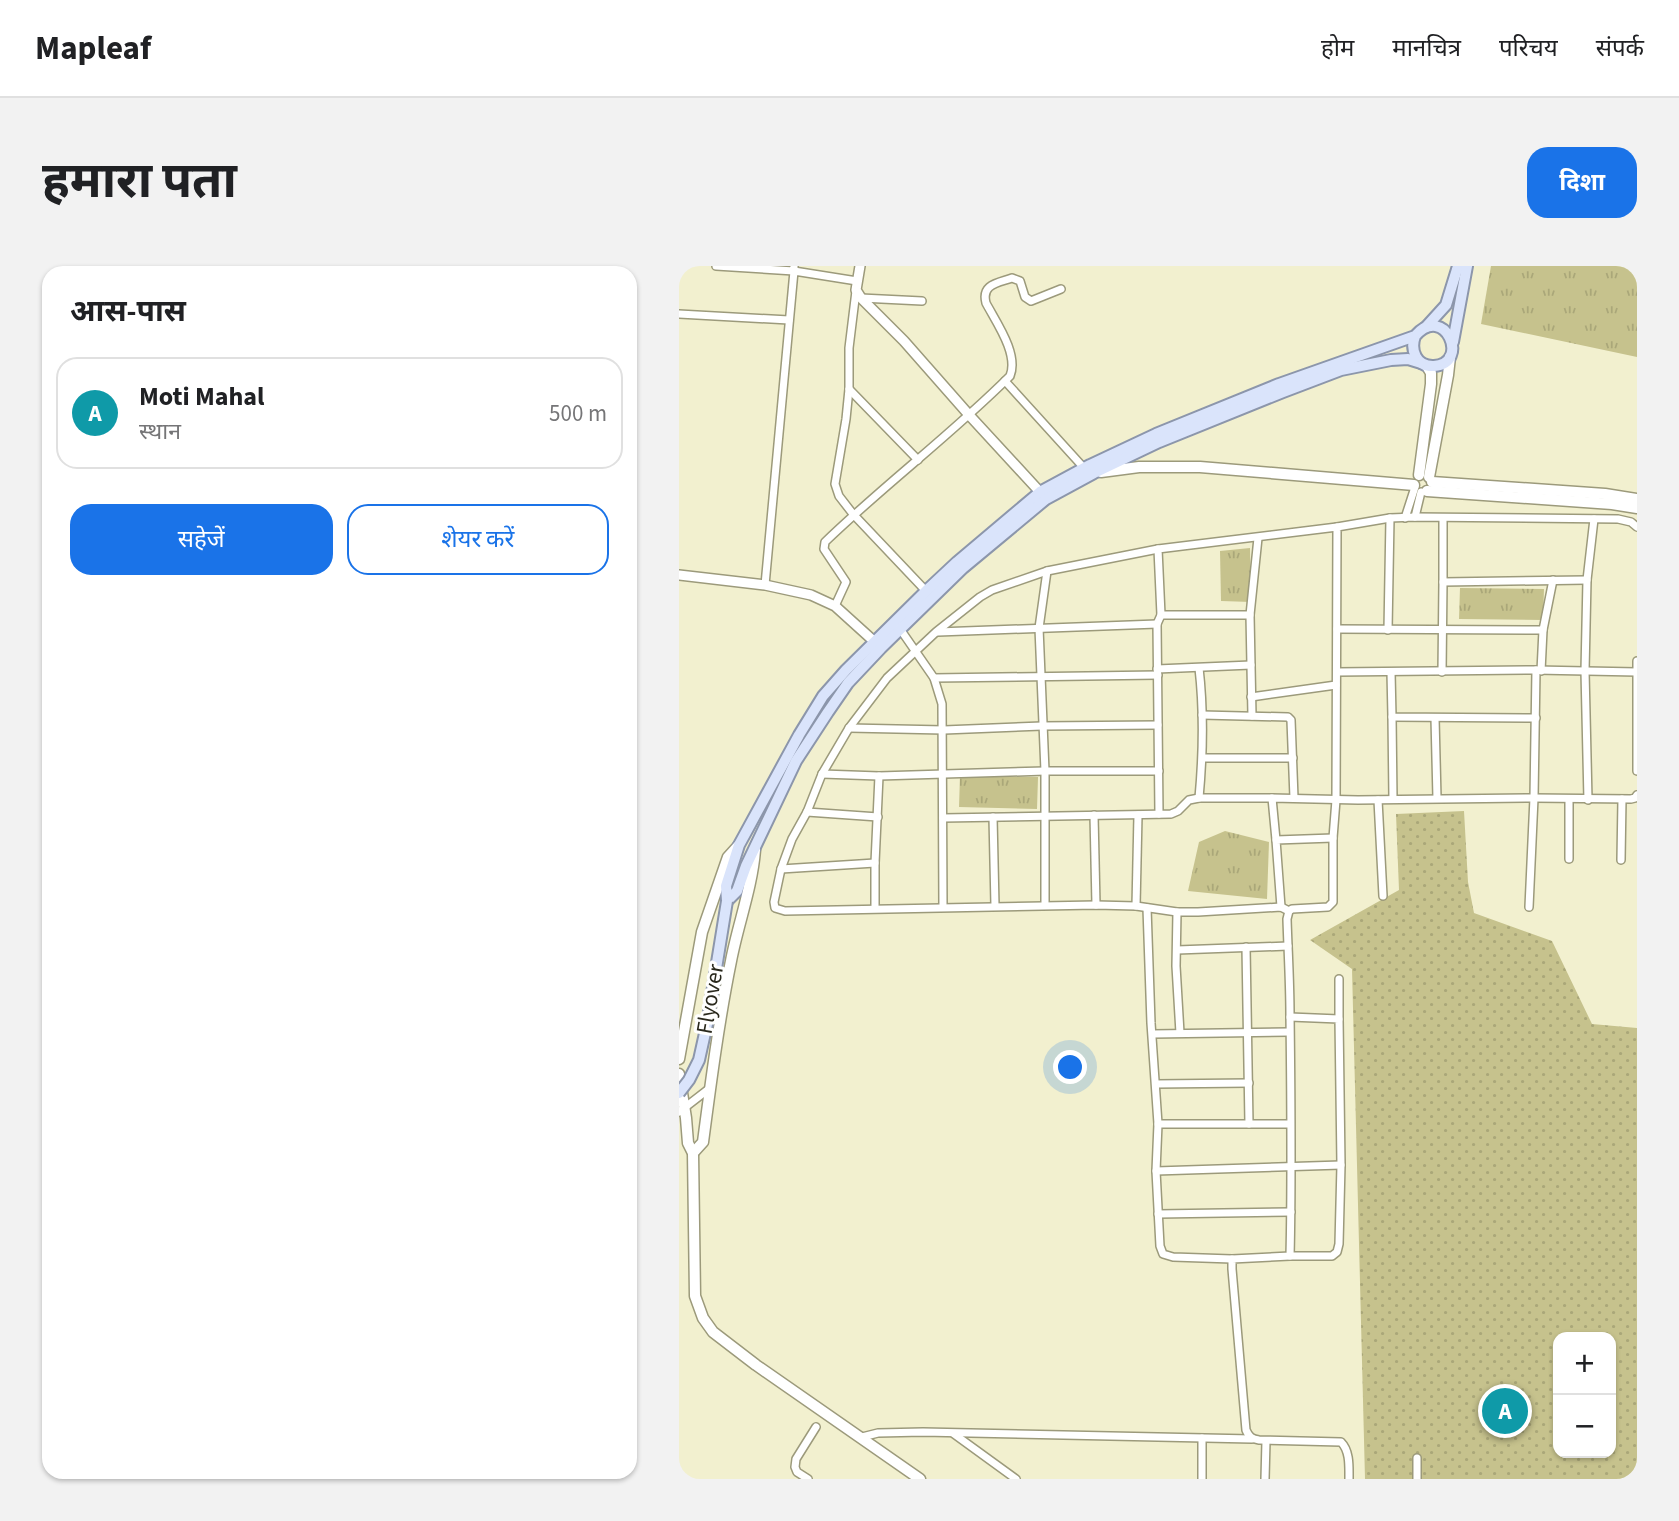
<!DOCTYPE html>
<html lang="hi">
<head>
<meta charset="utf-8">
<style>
	:root { --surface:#fff; --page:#f2f2f2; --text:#202124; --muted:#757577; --line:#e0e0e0; --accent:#1a73e8 }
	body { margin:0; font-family:"Source Sans 3","Noto Sans Devanagari",sans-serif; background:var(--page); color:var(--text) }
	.controls { position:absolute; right:21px; bottom:21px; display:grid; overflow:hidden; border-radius:14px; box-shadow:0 2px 5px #0004 }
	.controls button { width:63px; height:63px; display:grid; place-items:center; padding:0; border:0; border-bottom:2px solid var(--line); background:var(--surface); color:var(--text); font:35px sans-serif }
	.you { position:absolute; left:392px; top:802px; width:24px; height:24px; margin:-18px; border:5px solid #fff; border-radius:50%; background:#1a73e8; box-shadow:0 0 0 10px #1a73e833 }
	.badge { display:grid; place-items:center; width:46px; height:46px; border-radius:50%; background:var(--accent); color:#fff; font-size:23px; font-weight:700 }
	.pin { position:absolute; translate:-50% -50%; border:4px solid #fff; box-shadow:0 2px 7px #0006 }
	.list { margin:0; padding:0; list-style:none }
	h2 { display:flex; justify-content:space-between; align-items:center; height:91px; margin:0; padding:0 28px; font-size:30px }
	h2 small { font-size:23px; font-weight:400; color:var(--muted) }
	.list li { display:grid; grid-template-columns:46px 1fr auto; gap:21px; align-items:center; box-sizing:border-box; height:112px; margin:0 14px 14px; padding:0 14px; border:2px solid var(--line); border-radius:21px }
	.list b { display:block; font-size:26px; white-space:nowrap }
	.list p { margin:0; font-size:23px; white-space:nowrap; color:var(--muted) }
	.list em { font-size:23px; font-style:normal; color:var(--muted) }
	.actions { display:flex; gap:14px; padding:21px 28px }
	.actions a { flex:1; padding:16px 0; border:2px solid var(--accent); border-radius:21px; text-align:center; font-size:24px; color:var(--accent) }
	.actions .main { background:var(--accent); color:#fff }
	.map { position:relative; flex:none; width:958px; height:1213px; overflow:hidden; border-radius:21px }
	header { display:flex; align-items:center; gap:42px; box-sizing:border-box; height:98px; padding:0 35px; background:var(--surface); border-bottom:2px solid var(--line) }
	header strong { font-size:33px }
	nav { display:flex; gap:38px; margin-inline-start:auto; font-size:24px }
	.intro { display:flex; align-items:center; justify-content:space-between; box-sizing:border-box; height:168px; padding:0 42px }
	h1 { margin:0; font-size:49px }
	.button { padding:18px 32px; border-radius:21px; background:var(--accent); color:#fff; font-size:24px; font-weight:700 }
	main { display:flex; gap:42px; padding:0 42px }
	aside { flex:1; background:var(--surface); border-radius:21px; box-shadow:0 2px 5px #0004 }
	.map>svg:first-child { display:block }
</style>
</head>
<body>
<header>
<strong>Mapleaf</strong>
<nav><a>होम</a><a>मानचित्र</a><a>परिचय</a><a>संपर्क</a></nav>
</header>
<div class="intro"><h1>हमारा पता</h1><a class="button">दिशा</a></div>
<main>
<aside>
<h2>आस-पास<small></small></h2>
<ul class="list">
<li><span class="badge" style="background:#0f9aa8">A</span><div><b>Moti Mahal</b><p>स्थान</p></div><em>500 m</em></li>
</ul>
<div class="actions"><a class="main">सहेजें</a><a>शेयर करें</a></div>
</aside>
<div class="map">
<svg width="958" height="1213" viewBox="0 0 958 1213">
	<defs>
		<pattern id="grass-tufts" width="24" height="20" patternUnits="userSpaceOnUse" patternTransform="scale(1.75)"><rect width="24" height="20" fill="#c6c28d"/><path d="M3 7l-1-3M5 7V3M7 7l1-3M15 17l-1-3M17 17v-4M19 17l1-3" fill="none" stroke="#aaa779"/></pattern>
		<pattern id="park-dots" width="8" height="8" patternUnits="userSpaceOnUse" patternTransform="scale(1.75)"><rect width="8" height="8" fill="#c6c28d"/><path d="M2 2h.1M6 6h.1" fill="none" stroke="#aaa779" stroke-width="1.8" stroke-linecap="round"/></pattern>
	</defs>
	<rect width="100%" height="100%" fill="#f2f0cf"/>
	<g fill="url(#grass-tufts)">
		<path d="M 812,0 L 958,0 L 958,91 L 802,58 Z"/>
		<path d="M 571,282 L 572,336 L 542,335 L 541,285 Z"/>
		<path d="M 781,322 L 865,323 L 864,354 L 780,353 Z"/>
		<path d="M 281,510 L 359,511 L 358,543 L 280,541 Z"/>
		<path d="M 546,565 L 590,576 L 588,633 L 509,625 L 520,576 Z"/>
	</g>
	<path fill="url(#park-dots)" fill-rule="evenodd" d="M 785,545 L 789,616 L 795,647 L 873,675 L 913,758 L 958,762 L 958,1213 L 686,1213 L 673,703 L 631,674 L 720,624 L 717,548 ZM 879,1071 L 932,1071 L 932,1187 L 879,1187 Z"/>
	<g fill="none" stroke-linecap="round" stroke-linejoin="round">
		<defs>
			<g id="minor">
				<path d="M 37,0 L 115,5 L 115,0"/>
				<path d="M 177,25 L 170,82 L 170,123 L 167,153 L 156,218 L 160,230 L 174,248 L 247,325"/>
				<path d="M 182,32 L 243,35"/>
				<path d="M 0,48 L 110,54"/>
				<path d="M 326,115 L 405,202"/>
				<path d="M 170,123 L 239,194"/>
				<path d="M 736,251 L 742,226"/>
				<path d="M 726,252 L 736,221"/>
				<path d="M 764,253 L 764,316 L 908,314"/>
				<path d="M 479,283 L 368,305 L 313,324 L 301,331 L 257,366 L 208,412 L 170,462 L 143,508 L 128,546 L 113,573 L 102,603 L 95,636 L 96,642 L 106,645 L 417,639 L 457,640 L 498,646 L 519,646 L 602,641 L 610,645"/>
				<path d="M 86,319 L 115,5 L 178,15"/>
				<path d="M 156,340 L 167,316 L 145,283 L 146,276 C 206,218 272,169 331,110 C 340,88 317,56 307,37 C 302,18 319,17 333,12 L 341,15 L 346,31 L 352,35 L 382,23"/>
				<path d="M 482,349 L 571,349"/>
				<path d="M 219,360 L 255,412 L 263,438 L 264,641"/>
				<path d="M 658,363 L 864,364"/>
				<path d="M 709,364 L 711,252"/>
				<path d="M 259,366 L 478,358"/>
				<path d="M 958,395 L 958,505"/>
				<path d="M 520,402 C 525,445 524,489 520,532"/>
				<path d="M 478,403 L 572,399"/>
				<path d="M 862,405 L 864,364 L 874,314"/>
				<path d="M 658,406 L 857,404 L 958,406"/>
				<path d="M 712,406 L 713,451 L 857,452"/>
				<path d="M 763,406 L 764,316"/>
				<path d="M 255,412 L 479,409"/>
				<path d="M 572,431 L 657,419"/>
				<path d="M 523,449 L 609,451 L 612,454 L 615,532"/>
				<path d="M 573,450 L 571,349 L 579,272"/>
				<path d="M 713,451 L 714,533"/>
				<path d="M 756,452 L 758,532"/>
				<path d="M 170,462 L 265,464 L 363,460 L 479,459"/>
				<path d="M 524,492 L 614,492"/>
				<path d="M 143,508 L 200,510 L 366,505 L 480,505"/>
				<path d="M 699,534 L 704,630"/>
				<path d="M 909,534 L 906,405 L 908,314 L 915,253"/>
				<path d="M 128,546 L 199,551"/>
				<path d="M 480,548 L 478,358 L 482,349 L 479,283 L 658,261"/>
				<path d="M 415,549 L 417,639"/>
				<path d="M 314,551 L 316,640"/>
				<path d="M 264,552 L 492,548 L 499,545 L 510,534 L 520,532 L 593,532"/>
				<path d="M 597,574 L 593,532 L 679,534 L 855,532 L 952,533 L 956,532 L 958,529"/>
				<path d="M 890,593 L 890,533"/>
				<path d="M 942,594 L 943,533"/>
				<path d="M 102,603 L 196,597"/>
				<path d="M 366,639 L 366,505 L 360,362 L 368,305"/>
				<path d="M 457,640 L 459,549"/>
				<path d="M 602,641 L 597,574 L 654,572"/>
				<path d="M 850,641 L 855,532 L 857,404"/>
				<path d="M 196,642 L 196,597 L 200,510"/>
				<path d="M 468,642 L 472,757 L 479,858 L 477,905 L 481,980 L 484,988 L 494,991 L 553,993"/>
				<path d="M 498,646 L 497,700 L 501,767"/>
				<path d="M 567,681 L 570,858"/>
				<path d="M 498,684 L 609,680"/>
				<path d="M 660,753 L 660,713"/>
				<path d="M 474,768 L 610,766"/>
				<path d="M 477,818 L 570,817"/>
				<path d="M 0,846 L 31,822"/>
				<path d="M 479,858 L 611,858"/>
				<path d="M 477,905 L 662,899"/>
				<path d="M 479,948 L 612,946"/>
				<path d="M 611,990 L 653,990 L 658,986 L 660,978 L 662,899 L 660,753 L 611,751"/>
				<path d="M 275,1168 L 337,1213"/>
				<path d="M 183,1171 L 199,1167 L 244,1166 L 573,1173"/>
				<path d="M 129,1213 L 118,1206 L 116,1201 L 117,1193 L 137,1161"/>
				<path d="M 523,1213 L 523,1172"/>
				<path d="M 586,1213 L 587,1175"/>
				<path d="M 670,1213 C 670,1200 671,1185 662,1176 L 580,1174 C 573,1173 570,1171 567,1164 L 553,1003 L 553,993 L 611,990 C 613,910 612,829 611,749 C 611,717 609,685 608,653 L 610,645 L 613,643 L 649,641 L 654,636 L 654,572 L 657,534 L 658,261 L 711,252 L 736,251 L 939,253 L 952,256 L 958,261"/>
				<path d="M 738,1213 L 738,1192"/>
			</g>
			<g id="tertiary">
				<path d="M 181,0 L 177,24 L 182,32 L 225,75 L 291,150 L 361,226"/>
				<path d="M 0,309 L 86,319 L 132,329 L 156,340 L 198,378"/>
			</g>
			<g id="secondary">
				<path d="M 422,206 L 460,201 L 521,201 L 735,219"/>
				<path d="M 740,209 L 752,118 L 752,107 L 748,100"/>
				<path d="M 750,211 L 769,109 L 771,91"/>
				<path d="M 753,216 L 926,228 L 958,233"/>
				<path d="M 748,225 L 933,238 L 958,242"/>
				<path d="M 0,793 L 23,666 L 49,591 L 59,580"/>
				<path d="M 0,808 L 7,852 L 9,877 L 14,887 L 16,1030 L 24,1052 L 34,1066 L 77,1099 L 241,1213"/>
				<path d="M 14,887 L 24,876 C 32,815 40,754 52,695 C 59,658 73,622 76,584"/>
			</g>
			<g id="primary">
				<path d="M 747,61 L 767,39 L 779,0"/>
				<path d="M 774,76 L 788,0"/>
				<path d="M 48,635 L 47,620 L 60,579 L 120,469 L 144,430 L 167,404 L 247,325 L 278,296 L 361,226 L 411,199 L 477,168 L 600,118 L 736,70 C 766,36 792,98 755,100 C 737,101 731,84 736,70"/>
				<path d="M 48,635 L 58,625 L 67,600 L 117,495 L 149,446 L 169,417 L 202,382 L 284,302 L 367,233 L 415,207 L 480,176 L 604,126 L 662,104 L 712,94 L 729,93 L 742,97"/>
			</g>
		</defs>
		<use href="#minor" stroke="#9c9a7b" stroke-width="10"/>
		<use href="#tertiary" stroke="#9c9a7b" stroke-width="12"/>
		<use href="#secondary" stroke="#9c9a7b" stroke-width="13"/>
		<use href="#primary" stroke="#8c96ab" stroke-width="14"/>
		<use href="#minor" stroke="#fff" stroke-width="7"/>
		<use href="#tertiary" stroke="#fff" stroke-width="9"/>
		<use href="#secondary" stroke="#fff" stroke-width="10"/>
		<use href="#primary" stroke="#dae4fb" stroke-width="10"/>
		<defs>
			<path id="primary-bridge" d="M 0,827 L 10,814 L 20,794 L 28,758 L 48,635"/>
		</defs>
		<use href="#primary-bridge" stroke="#8c96ab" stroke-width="14" stroke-linecap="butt"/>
		<use href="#primary-bridge" stroke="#dae4fb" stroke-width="10"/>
	</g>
	<g text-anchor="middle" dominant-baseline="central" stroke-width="6" stroke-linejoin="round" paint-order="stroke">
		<g font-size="23" fill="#29281c" stroke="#fff">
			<text transform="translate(31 733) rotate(-80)">Flyover</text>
		</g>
	</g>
</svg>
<div class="controls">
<button>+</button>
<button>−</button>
</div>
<div class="you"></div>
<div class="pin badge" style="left:826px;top:1145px;background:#0f9aa8">A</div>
</div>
</main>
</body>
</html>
